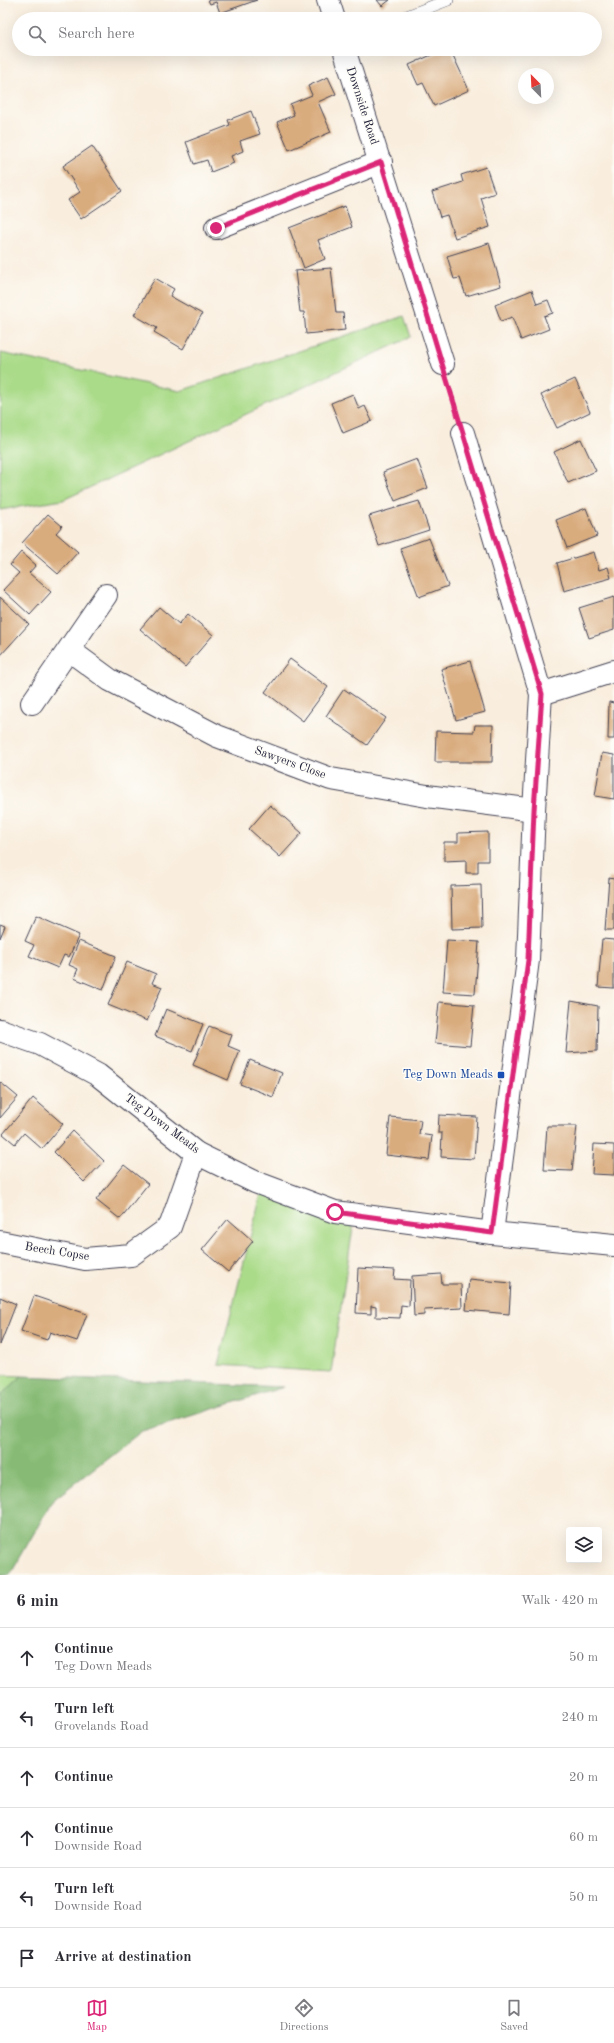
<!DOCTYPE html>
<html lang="en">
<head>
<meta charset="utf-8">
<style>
	:root { --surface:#fff; --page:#f7f7f7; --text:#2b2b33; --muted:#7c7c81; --line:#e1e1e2; --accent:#db2777 }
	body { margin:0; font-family:"Old Standard TT",serif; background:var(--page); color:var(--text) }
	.controls { position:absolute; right:12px; bottom:12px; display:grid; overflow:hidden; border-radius:4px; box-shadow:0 4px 16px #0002 }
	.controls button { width:36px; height:36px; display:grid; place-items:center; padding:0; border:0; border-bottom:1px solid var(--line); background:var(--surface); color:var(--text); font:20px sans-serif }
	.compass { position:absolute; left:518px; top:68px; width:36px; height:36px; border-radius:50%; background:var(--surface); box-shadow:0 4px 16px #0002; rotate:336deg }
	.stop { position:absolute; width:12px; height:12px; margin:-9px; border:3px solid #db2777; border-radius:50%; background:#fff }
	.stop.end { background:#db2777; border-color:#fff; box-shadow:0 1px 4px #0008 }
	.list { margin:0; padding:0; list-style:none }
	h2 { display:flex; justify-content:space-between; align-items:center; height:52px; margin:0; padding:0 16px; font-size:17px }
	h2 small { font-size:13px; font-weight:400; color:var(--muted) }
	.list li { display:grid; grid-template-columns:26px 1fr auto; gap:12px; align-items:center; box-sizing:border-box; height:60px; padding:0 16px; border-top:1px solid var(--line) }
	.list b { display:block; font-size:15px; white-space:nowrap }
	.list p { margin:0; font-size:13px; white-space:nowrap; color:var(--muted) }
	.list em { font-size:13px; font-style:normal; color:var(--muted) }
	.icon { flex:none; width:22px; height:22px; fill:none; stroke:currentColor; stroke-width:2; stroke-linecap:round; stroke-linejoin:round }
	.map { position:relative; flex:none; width:614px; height:1575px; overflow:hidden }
	.search { position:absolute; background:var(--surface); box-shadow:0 4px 16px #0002; left:12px; right:12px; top:12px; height:44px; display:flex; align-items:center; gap:10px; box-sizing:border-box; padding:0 14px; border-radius:22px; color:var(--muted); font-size:15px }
	.sheet { height:412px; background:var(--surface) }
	nav { display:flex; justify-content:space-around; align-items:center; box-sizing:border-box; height:56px; border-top:1px solid var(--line); background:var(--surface); font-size:11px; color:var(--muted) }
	nav a { display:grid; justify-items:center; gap:2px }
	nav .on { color:var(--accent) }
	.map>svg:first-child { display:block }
</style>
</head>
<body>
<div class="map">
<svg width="614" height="1575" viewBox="0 0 614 1575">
	<rect width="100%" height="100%" fill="#fdfcf7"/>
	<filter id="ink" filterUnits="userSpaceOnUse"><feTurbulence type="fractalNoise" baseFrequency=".025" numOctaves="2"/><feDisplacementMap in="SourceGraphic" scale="8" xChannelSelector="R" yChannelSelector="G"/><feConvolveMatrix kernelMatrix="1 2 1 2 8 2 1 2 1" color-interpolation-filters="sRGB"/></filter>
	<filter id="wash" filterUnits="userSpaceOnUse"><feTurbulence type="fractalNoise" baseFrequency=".012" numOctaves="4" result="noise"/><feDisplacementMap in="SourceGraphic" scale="16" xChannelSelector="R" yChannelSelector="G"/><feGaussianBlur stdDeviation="0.9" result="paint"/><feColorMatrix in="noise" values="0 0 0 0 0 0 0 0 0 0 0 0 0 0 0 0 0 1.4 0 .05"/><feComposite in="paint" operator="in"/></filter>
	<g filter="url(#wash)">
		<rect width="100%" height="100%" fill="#f9eede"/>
		<g fill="#aadb89" stroke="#667e62">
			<path d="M 404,316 L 411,337 L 63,500 L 0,510 L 1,353 L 180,391 Z"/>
			<path d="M 262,1190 L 354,1221 L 331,1372 L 218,1365 Z"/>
			<path d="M 0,1375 L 22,1376 L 0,1396 Z"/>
		</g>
		<path fill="#87bb75" stroke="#546e58" d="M 22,1376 L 284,1387 L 142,1431 L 53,1500 L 10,1575 L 0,1575 L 0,1396 Z"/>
		<g id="blocks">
			<g fill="#d9ac7e">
				<path d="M 208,0 L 257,0 L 220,13 L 216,2 L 210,4 Z"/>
				<path d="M 377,0 L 390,0 L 382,6 Z"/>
				<path d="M 436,49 L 450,49 L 469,90 L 434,106 L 423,83 L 418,85 L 409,65 L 438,52 Z"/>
				<path d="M 328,77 L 336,94 L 318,102 L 331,132 L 289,150 L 277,122 L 294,115 L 290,104 L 312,95 L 308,86 Z"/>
				<path d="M 251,111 L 260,134 L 240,141 L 243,151 L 231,156 L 234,163 L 211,172 L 207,160 L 194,164 L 186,142 L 230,125 L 228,120 Z"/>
				<path d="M 92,146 L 122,191 L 81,219 L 68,200 L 80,192 L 63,166 Z"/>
				<path d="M 486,167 L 495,193 L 481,198 L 490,227 L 455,238 L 447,215 L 440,217 L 432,192 L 463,182 L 461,175 Z"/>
				<path d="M 345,206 L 352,227 L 318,240 L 325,259 L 304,268 L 289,228 Z"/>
				<path d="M 489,243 L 501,286 L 466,296 L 460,278 L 454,279 L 447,256 Z"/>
				<path d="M 331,268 L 336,313 L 343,313 L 345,330 L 306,334 L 304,312 L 300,312 L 295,271 Z"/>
				<path d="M 155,278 L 174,289 L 170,296 L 202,314 L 183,349 L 154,332 L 157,328 L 134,315 Z"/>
				<path d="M 532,290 L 537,304 L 548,300 L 553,313 L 544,316 L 549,329 L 521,340 L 512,317 L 501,321 L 495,305 Z"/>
				<path d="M 575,379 L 590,412 L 557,428 L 541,395 Z"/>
				<path d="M 353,394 L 359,409 L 365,406 L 372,421 L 343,433 L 331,403 Z"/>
				<path d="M 581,439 L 596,471 L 568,483 L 554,452 Z"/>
				<path d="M 417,459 L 428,488 L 395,501 L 383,472 Z"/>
				<path d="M 419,501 L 429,530 L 379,546 L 369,516 Z"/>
				<path d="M 586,508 L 597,536 L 567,548 L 556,520 Z"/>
				<path d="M 48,514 L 62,526 L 56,533 L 78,552 L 58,574 L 22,543 Z"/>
				<path d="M 429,538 L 448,586 L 419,597 L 400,548 Z"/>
				<path d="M 21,552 L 36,565 L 29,573 L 51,592 L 30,615 L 3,590 L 19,573 L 10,565 Z"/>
				<path d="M 594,552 L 599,570 L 608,567 L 611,578 L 564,591 L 557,563 Z"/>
				<path d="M 0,597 L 29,624 L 0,656 Z"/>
				<path d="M 614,597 L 614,630 L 589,638 L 579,608 Z"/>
				<path d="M 159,607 L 179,624 L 188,614 L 213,635 L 185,667 L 140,629 Z"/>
				<path d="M 290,659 L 328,687 L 303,721 L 265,692 Z"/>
				<path d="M 470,661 L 485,712 L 456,720 L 441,669 Z"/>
				<path d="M 344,689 L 386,718 L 367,745 L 326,716 Z"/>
				<path d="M 609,702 L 614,703 L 614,739 L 608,739 Z"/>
				<path d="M 475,725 L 493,725 L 492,762 L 435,762 L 436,731 L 474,732 Z"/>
				<path d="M 602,753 L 614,755 L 614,799 L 595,796 Z"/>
				<path d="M 270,805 L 302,833 L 280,857 L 249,829 Z"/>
				<path d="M 488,832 L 488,861 L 478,861 L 478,873 L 466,873 L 466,860 L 444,861 L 444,842 L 458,842 L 458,833 Z"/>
				<path d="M 609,878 L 614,879 L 614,930 L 605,930 Z"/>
				<path d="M 481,885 L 482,928 L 452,929 L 451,886 Z"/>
				<path d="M 36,916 L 79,935 L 69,957 L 64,955 L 58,968 L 29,956 L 34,945 L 25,941 Z"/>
				<path d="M 0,924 L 5,926 L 0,938 Z"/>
				<path d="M 602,939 L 614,940 L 614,988 L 598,987 Z"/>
				<path d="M 447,940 L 479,942 L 475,994 L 443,992 Z"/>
				<path d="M 79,941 L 116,956 L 103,990 L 74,978 L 78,969 L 69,965 Z"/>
				<path d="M 127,962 L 156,974 L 152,983 L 162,987 L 147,1021 L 108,1005 Z"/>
				<path d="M 571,1001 L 598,1006 L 597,1051 L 566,1053 Z"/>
				<path d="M 439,1002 L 474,1005 L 470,1046 L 435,1043 Z"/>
				<path d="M 166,1009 L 203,1024 L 192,1051 L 155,1036 Z"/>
				<path d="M 209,1026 L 232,1035 L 228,1046 L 240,1051 L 228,1080 L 193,1065 Z"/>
				<path d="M 250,1060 L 282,1073 L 273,1097 L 240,1084 Z"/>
				<path d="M 0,1082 L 18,1097 L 0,1118 Z"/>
				<path d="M 33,1098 L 63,1124 L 42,1149 L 24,1133 L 15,1144 L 3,1134 Z"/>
				<path d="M 439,1115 L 477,1117 L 474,1159 L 441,1157 L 442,1133 L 438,1133 Z"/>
				<path d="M 390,1117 L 421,1120 L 419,1134 L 432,1136 L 429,1160 L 386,1155 Z"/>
				<path d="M 547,1126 L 577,1126 L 572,1171 L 544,1170 Z"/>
				<path d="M 73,1131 L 104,1161 L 84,1182 L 54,1152 Z"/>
				<path d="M 594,1144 L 614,1145 L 614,1175 L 592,1174 Z"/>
				<path d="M 124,1165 L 148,1184 L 120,1219 L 96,1200 Z"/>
				<path d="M 228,1219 L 253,1241 L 228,1272 L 202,1250 Z"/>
				<path d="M 358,1268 L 395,1270 L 394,1279 L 410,1280 L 409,1306 L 401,1305 L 400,1318 L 376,1317 L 376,1307 L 371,1306 L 371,1314 L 356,1313 Z"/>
				<path d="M 441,1274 L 442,1284 L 461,1284 L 462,1308 L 424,1310 L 424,1315 L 414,1316 L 412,1276 Z"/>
				<path d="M 469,1279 L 511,1283 L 509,1314 L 466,1310 Z"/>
				<path d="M 34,1296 L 87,1314 L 77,1341 L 50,1332 L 47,1340 L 21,1331 Z"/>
				<path d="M 0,1297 L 16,1304 L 0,1345 Z"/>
			</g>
		</g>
	</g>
	<g filter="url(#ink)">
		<use href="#blocks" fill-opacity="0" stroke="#424153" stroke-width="1"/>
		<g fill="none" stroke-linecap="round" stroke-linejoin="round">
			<defs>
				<path id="service" d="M 399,19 L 448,0"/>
				<g id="minor">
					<path d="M 328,0 L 334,19"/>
					<path d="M 344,49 L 443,364"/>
					<path d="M 216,228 L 381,162"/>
					<path d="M 463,433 L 541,694 L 534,810 L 528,960 L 492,1233"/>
					<path d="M 69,650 L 110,680 L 217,736 L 331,779 L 427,796 L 534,810"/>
					<path d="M 541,694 L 614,671"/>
					<path d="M 32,703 L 106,595"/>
					<path d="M 0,1030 L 40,1044 L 98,1075 L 196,1153 L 255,1182 L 335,1212 L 492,1233 L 614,1245"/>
					<path d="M 0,1242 L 85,1259 L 131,1255 L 170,1227 L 196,1153"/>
				</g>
			</defs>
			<use href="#service" stroke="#424153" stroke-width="12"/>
			<use href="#minor" stroke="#424153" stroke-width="24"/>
			<path stroke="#424153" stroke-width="2.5" stroke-dasharray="3 3" stroke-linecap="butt" d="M 449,386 L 457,411"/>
			<use href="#service" stroke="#fff" stroke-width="11"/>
			<use href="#minor" stroke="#fff" stroke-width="22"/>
		</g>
	</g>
	<g fill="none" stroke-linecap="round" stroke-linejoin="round" filter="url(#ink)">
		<path stroke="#db2777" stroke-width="5" d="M 216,228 L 381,162 L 542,694 L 534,810 L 528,960 L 492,1233 L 335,1212"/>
	</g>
	<rect fill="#1a4fb4" stroke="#fdfcf7" stroke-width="1.5" x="497" y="1071" width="8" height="8" rx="2"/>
	<g text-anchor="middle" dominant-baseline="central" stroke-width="3" stroke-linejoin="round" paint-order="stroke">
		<g font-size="12" fill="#22223b" stroke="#fdfcf7">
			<text transform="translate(362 106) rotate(72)">Downside Road</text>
			<text transform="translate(290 763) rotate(20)">Sawyers Close</text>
			<text transform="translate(162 1124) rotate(37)">Teg Down Meads</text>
			<text transform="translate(57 1252) rotate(9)">Beech Copse</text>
		</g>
		<g font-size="12" fill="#164399" stroke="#fdfcf7" text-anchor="end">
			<text x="493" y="1075">Teg Down Meads</text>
		</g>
	</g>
</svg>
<div class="controls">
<button><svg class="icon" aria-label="layers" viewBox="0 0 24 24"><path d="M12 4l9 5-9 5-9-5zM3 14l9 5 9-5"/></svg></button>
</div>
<svg class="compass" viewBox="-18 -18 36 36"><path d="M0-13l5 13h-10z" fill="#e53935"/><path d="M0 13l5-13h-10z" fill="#7c7c81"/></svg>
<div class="stop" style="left:335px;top:1212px"></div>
<div class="stop end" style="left:216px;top:228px"></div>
<div class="search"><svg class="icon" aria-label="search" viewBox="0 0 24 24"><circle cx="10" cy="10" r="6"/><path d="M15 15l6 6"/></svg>Search here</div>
</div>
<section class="sheet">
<h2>6 min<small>Walk · 420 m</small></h2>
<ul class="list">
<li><svg class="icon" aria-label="ahead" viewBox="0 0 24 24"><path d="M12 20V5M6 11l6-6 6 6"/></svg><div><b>Continue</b><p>Teg Down Meads</p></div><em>50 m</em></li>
<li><svg class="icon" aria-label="left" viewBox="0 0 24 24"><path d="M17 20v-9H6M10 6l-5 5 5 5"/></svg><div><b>Turn left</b><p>Grovelands Road</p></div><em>240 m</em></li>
<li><svg class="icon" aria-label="ahead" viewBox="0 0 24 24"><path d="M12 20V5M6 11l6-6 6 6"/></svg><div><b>Continue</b></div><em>20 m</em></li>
<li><svg class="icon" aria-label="ahead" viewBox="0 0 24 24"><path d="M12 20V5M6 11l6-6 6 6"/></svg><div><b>Continue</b><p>Downside Road</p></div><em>60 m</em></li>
<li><svg class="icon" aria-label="left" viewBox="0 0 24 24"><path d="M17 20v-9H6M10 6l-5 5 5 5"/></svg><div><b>Turn left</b><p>Downside Road</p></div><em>50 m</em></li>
<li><svg class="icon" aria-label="arrive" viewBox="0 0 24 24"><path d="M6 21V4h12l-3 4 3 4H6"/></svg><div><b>Arrive at destination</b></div></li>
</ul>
</section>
<nav>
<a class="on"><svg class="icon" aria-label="map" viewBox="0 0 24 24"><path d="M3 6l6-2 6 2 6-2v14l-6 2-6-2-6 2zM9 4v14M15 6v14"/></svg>Map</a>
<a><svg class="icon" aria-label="directions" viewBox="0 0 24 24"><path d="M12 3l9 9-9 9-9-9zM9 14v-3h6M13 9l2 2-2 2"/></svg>Directions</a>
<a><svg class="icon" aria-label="saved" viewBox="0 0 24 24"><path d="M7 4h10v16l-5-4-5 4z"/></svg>Saved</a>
</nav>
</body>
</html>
